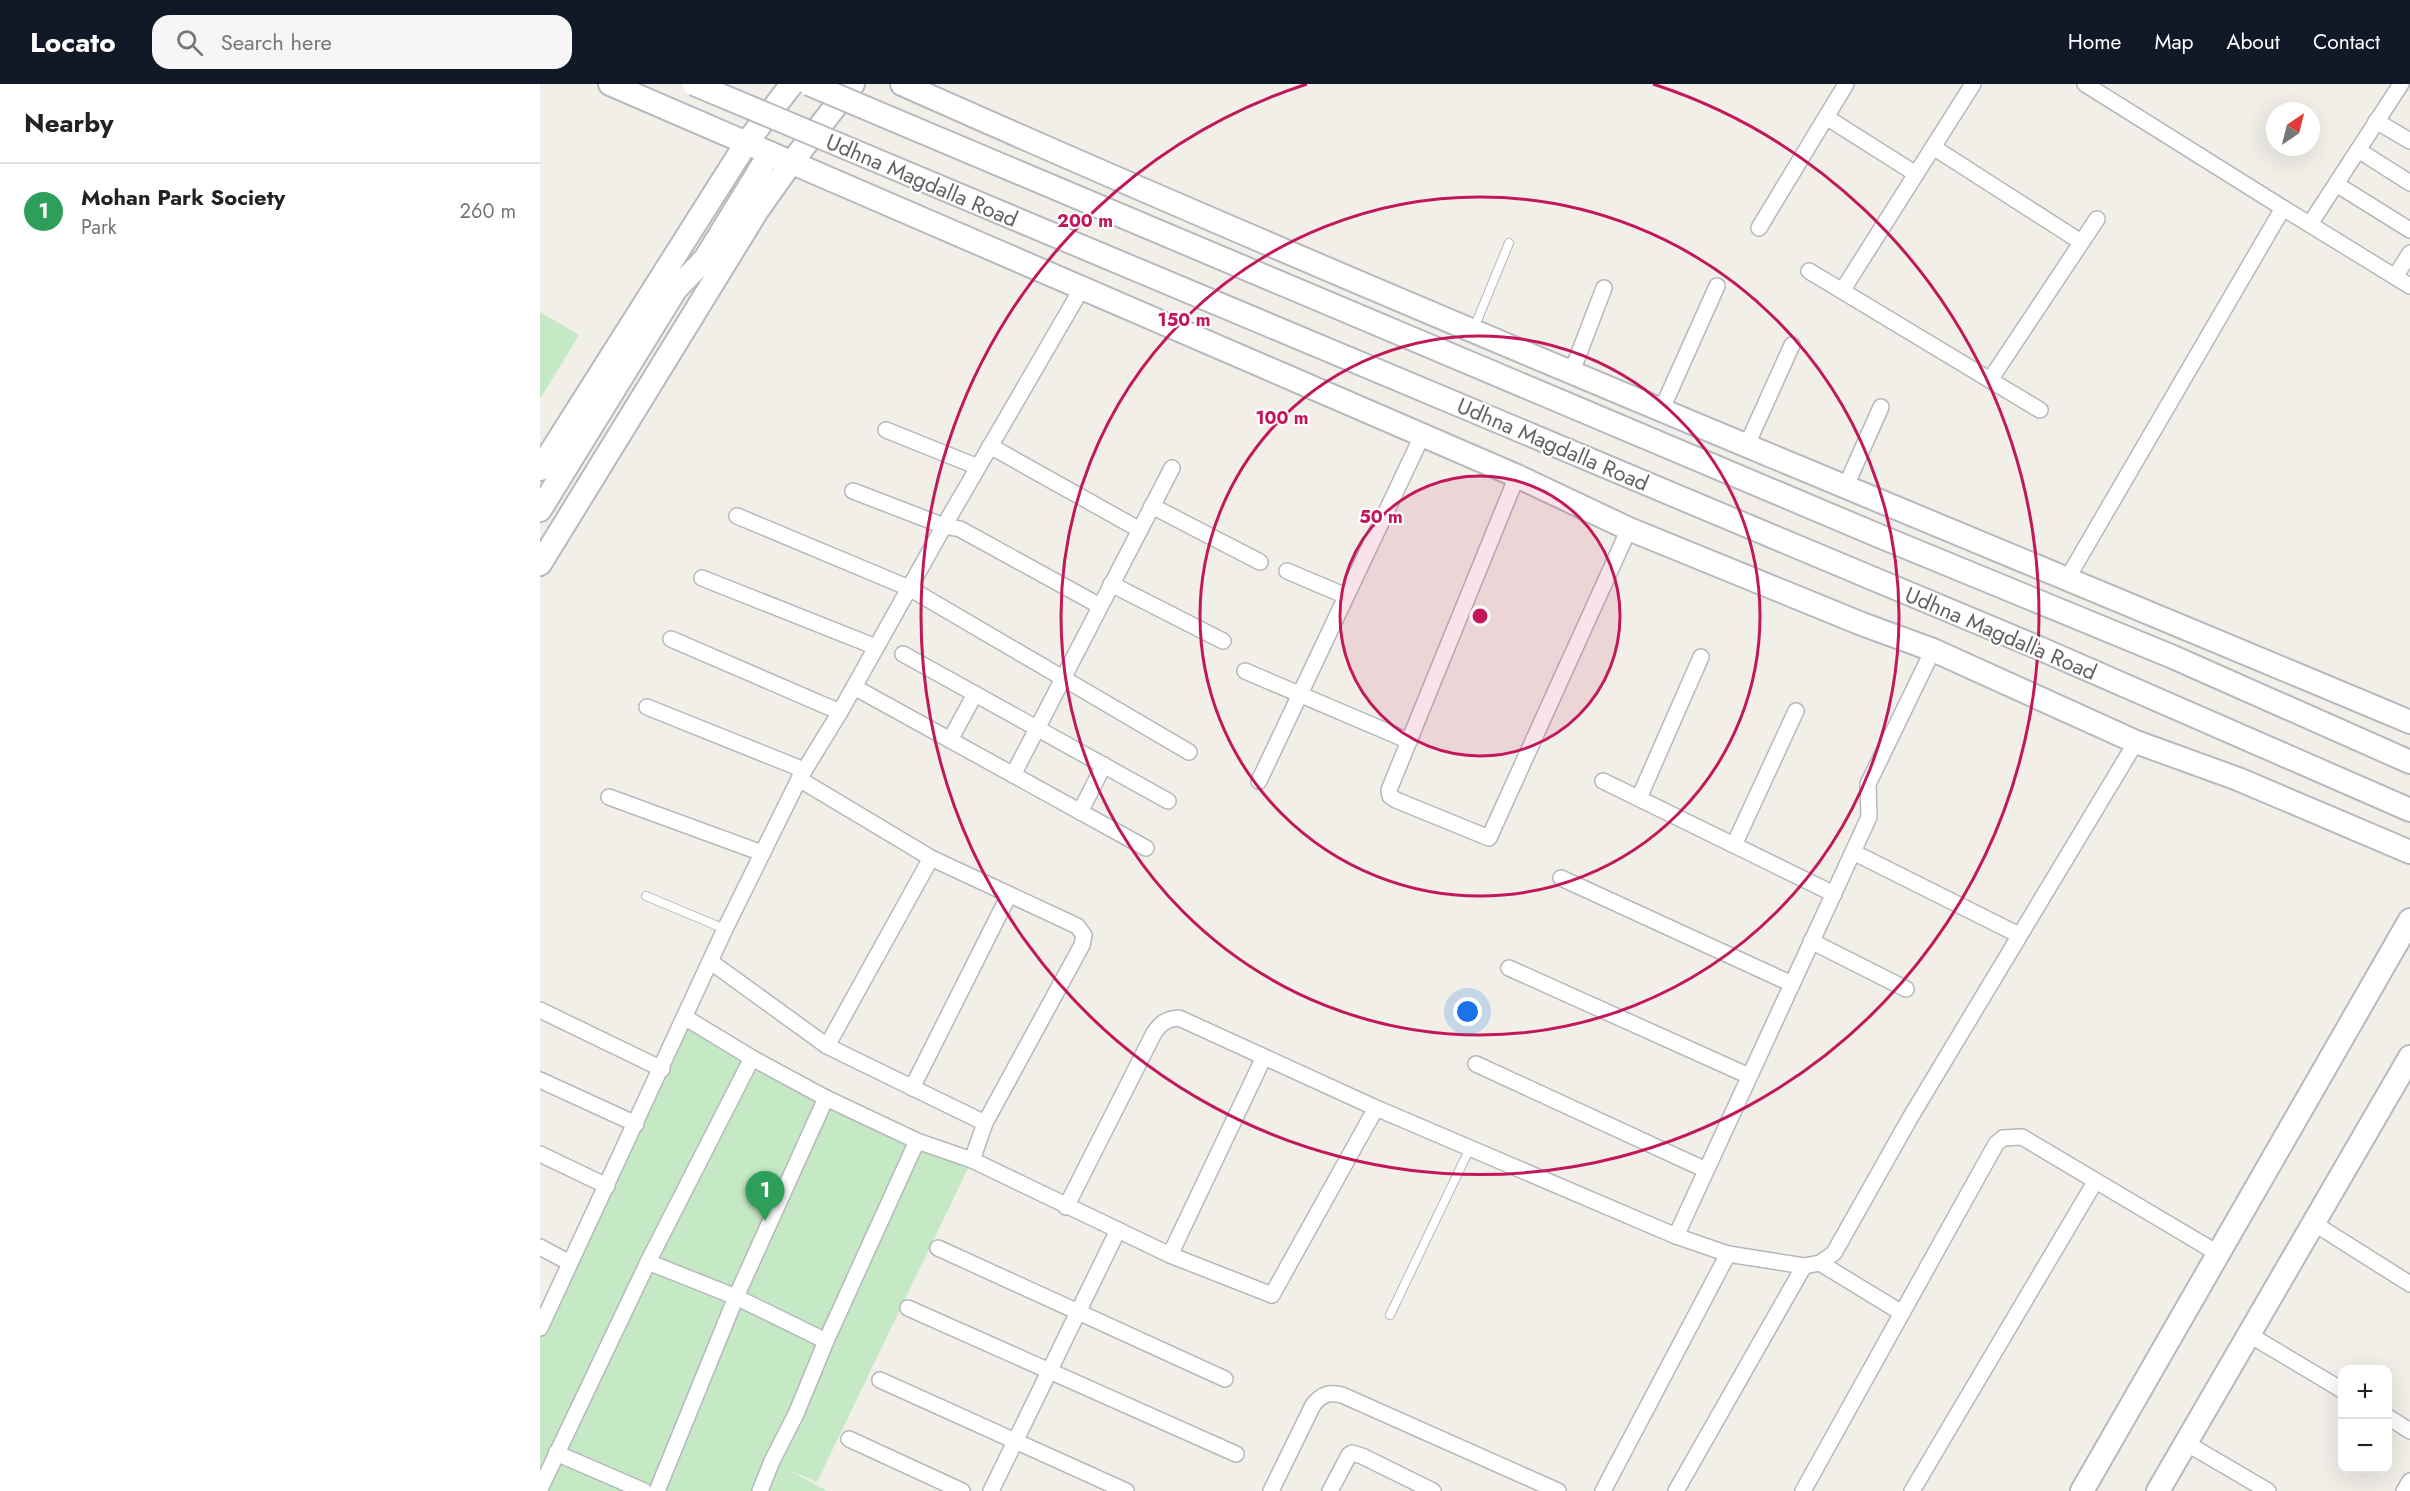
<!DOCTYPE html>
<html lang="en">
<head>
<meta charset="utf-8">
<style>
	:root { --surface:#fff; --page:#f6f6f6; --text:#222; --muted:#767676; --line:#e0e0e0; --accent:#111827 }
	body { margin:0; font-family:Jost,sans-serif; background:var(--page); color:var(--text) }
	.controls { position:absolute; right:18px; bottom:18px; display:grid; overflow:hidden; border-radius:12px; box-shadow:0 6px 24px #0002 }
	.controls button { width:54px; height:54px; display:grid; place-items:center; padding:0; border:0; border-bottom:2px solid var(--line); background:var(--surface); color:var(--text); font:30px sans-serif }
	.compass { position:absolute; left:1726px; top:18px; width:54px; height:54px; border-radius:50%; background:var(--surface); box-shadow:0 6px 24px #0002; rotate:35deg }
	.you { position:absolute; left:928px; top:928px; width:21px; height:21px; margin:-15px; border:4px solid #fff; border-radius:50%; background:#1a73e8; box-shadow:0 0 0 9px #1a73e833 }
	.badge { display:grid; place-items:center; width:39px; height:39px; border-radius:50%; background:var(--accent); color:#fff; font-size:20px; font-weight:700 }
	.pin { position:absolute; translate:-50% -50px; filter:drop-shadow(0 2px 3px #0008) }
	.pin::after { content:''; position:absolute; top:32px; width:21px; height:18px; background:inherit; clip-path:polygon(0 0,100% 0,50% 100%) }
	.list { margin:0; padding:0; list-style:none }
	h2 { display:flex; justify-content:space-between; align-items:center; height:78px; margin:0; padding:0 24px; font-size:26px }
	h2 small { font-size:20px; font-weight:400; color:var(--muted) }
	.list li { display:grid; grid-template-columns:39px 1fr auto; gap:18px; align-items:center; box-sizing:border-box; height:96px; padding:0 24px; border-top:2px solid var(--line) }
	.list b { display:block; font-size:22px; white-space:nowrap }
	.list p { margin:0; font-size:20px; white-space:nowrap; color:var(--muted) }
	.list em { font-size:20px; font-style:normal; color:var(--muted) }
	.icon { flex:none; width:33px; height:33px; fill:none; stroke:currentColor; stroke-width:2; stroke-linecap:round; stroke-linejoin:round }
	.map { position:relative; flex:none; width:1870px; height:1407px; overflow:hidden }
	header { display:flex; align-items:center; gap:36px; box-sizing:border-box; height:84px; padding:0 30px; background:var(--accent); color:#fff }
	header strong { font-size:28px }
	nav { display:flex; gap:33px; margin-inline-start:auto; font-size:21px }
	.search { width:420px; height:54px; background:var(--page); display:flex; align-items:center; gap:15px; box-sizing:border-box; padding:0 21px; border-radius:18px; color:var(--muted); font-size:22px }
	main { display:flex }
	aside { flex:1; background:var(--surface) }
	.map>svg:first-child { display:block }
</style>
</head>
<body>
<header>
<strong>Locato</strong>
<div class="search"><svg class="icon" aria-label="search" viewBox="0 0 24 24"><circle cx="10" cy="10" r="6"/><path d="M15 15l6 6"/></svg>Search here</div>
<nav><a>Home</a><a>Map</a><a>About</a><a>Contact</a></nav>
</header>
<main>
<aside>
<h2>Nearby<small></small></h2>
<ul class="list">
<li><span class="badge" style="background:#2e9e5b">1</span><div><b>Mohan Park Society</b><p>Park</p></div><em>260 m</em></li>
</ul>
</aside>
<div class="map">
<svg width="1870" height="1407" viewBox="0 0 1870 1407">
	<rect width="100%" height="100%" fill="#f1efe8"/>
	<g fill="#c5e8c5">
		<path d="M 0,228 L 39,251 L 0,315 Z"/>
		<path d="M 145,937 L 432,1076 L 277,1398 L 251,1387 L 287,1407 L 0,1407 L 0,1238 Z"/>
	</g>
	<g fill="none" stroke-linecap="round" stroke-linejoin="round">
		<defs>
			<g id="lane">
				<path d="M 934,244 L 969,159"/>
				<path d="M 106,812 L 185,845"/>
				<path d="M 850,1231 L 930,1064"/>
			</g>
			<g id="street">
				<path d="M 1286,33 L 1376,90"/>
				<path d="M 1836,37 L 1870,57"/>
				<path d="M 1393,63 L 1541,158"/>
				<path d="M 1818,66 L 1870,99"/>
				<path d="M 1796,100 L 1870,146"/>
				<path d="M 1743,124 L 1870,202"/>
				<path d="M 1770,140 L 1861,0"/>
				<path d="M 1219,144 L 1306,0"/>
				<path d="M 1269,187 L 1500,326"/>
				<path d="M 1855,193 L 1870,169"/>
				<path d="M 1302,207 L 1433,0"/>
				<path d="M 1031,290 L 1064,204"/>
				<path d="M 1450,296 L 1557,135"/>
				<path d="M 1121,327 L 1177,202"/>
				<path d="M 346,346 L 438,383"/>
				<path d="M 450,362 L 600,446"/>
				<path d="M 1206,363 L 1252,261"/>
				<path d="M 977,392 L 849,706 L 850,712 L 856,716 L 949,754 L 1089,445"/>
				<path d="M 1305,404 L 1341,323"/>
				<path d="M 313,407 L 404,442 L 420,445 L 560,522"/>
				<path d="M 612,422 L 720,478"/>
				<path d="M 197,432 L 369,504 L 649,668"/>
				<path d="M 747,487 L 806,512"/>
				<path d="M 162,494 L 336,563"/>
				<path d="M 1527,495 L 1743,124 L 1545,0"/>
				<path d="M 571,500 L 683,557"/>
				<path d="M 131,555 L 300,628"/>
				<path d="M 363,570 L 628,717"/>
				<path d="M 705,587 L 869,657"/>
				<path d="M 314,603 L 606,764"/>
				<path d="M 107,623 L 264,686"/>
				<path d="M 410,656 L 435,610"/>
				<path d="M 473,691 L 632,384"/>
				<path d="M 259,695 L 391,774 L 537,842 L 544,851 L 542,861 L 445,1039 L 432,1076"/>
				<path d="M 719,697 L 882,352"/>
				<path d="M 1063,697 L 1294,810"/>
				<path d="M 69,713 L 222,769"/>
				<path d="M 1099,714 L 1161,573"/>
				<path d="M 540,728 L 564,681"/>
				<path d="M 1194,761 L 1256,627"/>
				<path d="M 1313,768 L 1479,851"/>
				<path d="M 1021,794 L 1252,900"/>
				<path d="M 1271,857 L 1366,905"/>
				<path d="M 171,878 L 287,962 L 445,1039"/>
				<path d="M 969,884 L 1209,992"/>
				<path d="M 0,926 L 122,985"/>
				<path d="M 146,934 L 212,974 L 286,1014 L 377,1057 L 432,1076 L 630,1171 L 732,1211 L 836,1024"/>
				<path d="M 287,962 L 391,774"/>
				<path d="M 936,980 L 1166,1086"/>
				<path d="M 0,996 L 96,1040"/>
				<path d="M 372,1004 L 469,811"/>
				<path d="M 0,1070 L 67,1102"/>
				<path d="M 526,1123 L 614,949 C 621,939 626,935 639,934 L 836,1024 L 1136,1152 L 1188,1170 L 1264,1182 L 1280,1179 L 1294,1169 L 1370,1034 L 1596,658"/>
				<path d="M 1775,1140 L 1870,1200"/>
				<path d="M 1136,1152 L 1329,733 L 1328,700 L 1393,566"/>
				<path d="M 0,1163 L 30,1179"/>
				<path d="M 398,1164 L 685,1295"/>
				<path d="M 630,1171 L 724,973"/>
				<path d="M 108,1178 L 196,1213 L 286,1257"/>
				<path d="M 1280,1179 L 1362,1229"/>
				<path d="M 368,1224 L 696,1370"/>
				<path d="M 0,1244 L 185,845 L 259,695 L 300,628 L 404,442 L 542,204"/>
				<path d="M 1708,1250 L 1802,1306"/>
				<path d="M 340,1296 L 586,1407"/>
				<path d="M 1848,1333 L 1870,1347"/>
				<path d="M 309,1355 L 422,1407"/>
				<path d="M 1646,1359 L 1728,1407"/>
				<path d="M 16,1369 L 104,1407"/>
				<path d="M 0,1405 L 108,1178 L 212,974"/>
				<path d="M 117,1407 L 196,1213 L 286,1014"/>
				<path d="M 220,1407 L 232,1377 L 256,1330 L 286,1257 L 377,1057"/>
				<path d="M 451,1407 L 578,1146"/>
				<path d="M 731,1407 L 773,1321 C 782,1310 788,1308 802,1311 L 1018,1407"/>
				<path d="M 790,1407 L 809,1371 L 812,1369 L 822,1372 L 893,1407"/>
				<path d="M 1063,1407 L 1188,1170"/>
				<path d="M 1136,1407 L 1264,1182"/>
				<path d="M 1263,1407 L 1456,1060 L 1463,1054 L 1482,1053 L 1679,1170"/>
				<path d="M 1372,1407 L 1555,1098"/>
				<path d="M 1864,1407 L 1870,1397"/>
			</g>
			<g id="secondary">
				<path d="M 70,0 L 977,392 L 1089,445 L 1322,540 L 1393,566 L 1596,658 L 1698,695 L 1870,768"/>
				<path d="M 362,0 C 861,222 1367,427 1870,638"/>
				<path d="M 0,385 L 207,58 L 252,0"/>
				<path d="M 0,426 L 136,205 L 165,175 L 230,69"/>
				<path d="M 1344,454 L 1633,573 L 1870,678"/>
				<path d="M 0,480 L 217,127 L 251,79 L 313,0"/>
				<path d="M 1334,495 L 1492,561 L 1870,726"/>
				<path d="M 1542,1407 L 1870,836"/>
				<path d="M 1618,1407 L 1870,973"/>
			</g>
		</defs>
		<use href="#lane" stroke="#b5b8bc" stroke-width="10"/>
		<use href="#street" stroke="#b5b8bc" stroke-width="18"/>
		<use href="#secondary" stroke="#b6babf" stroke-width="26"/>
		<use href="#lane" stroke="#fff" stroke-width="8"/>
		<use href="#street" stroke="#fff" stroke-width="15"/>
		<use href="#secondary" stroke="#fff" stroke-width="22"/>
		<defs>
			<g id="secondary-bridge">
				<path d="M 154,0 L 1334,495"/>
				<path d="M 269,0 L 1344,454"/>
			</g>
		</defs>
		<use href="#secondary-bridge" stroke="#b6babf" stroke-width="26" stroke-linecap="butt"/>
		<use href="#secondary-bridge" stroke="#fff" stroke-width="22"/>
	</g>
	<circle cx="940" cy="532" r="140" fill="#c2185b" fill-opacity=".12"/>
	<g fill="none" stroke="#c2185b" stroke-width="3">
		<circle cx="940" cy="532" r="140"/>
		<circle cx="940" cy="532" r="280"/>
		<circle cx="940" cy="532" r="419"/>
		<path d="M1113 0A559 559 0 1 1 767 0"/>
	</g>
	<g text-anchor="middle" dominant-baseline="central" stroke-width="4.5" stroke-linejoin="round" paint-order="stroke">
		<g font-size="22" fill="#5f6368" stroke="#fff">
			<text transform="translate(382 96) rotate(23)">Udhna Magdalla Road</text>
			<text transform="translate(1013 360) rotate(23)">Udhna Magdalla Road</text>
			<text transform="translate(1461 549) rotate(23)">Udhna Magdalla Road</text>
		</g>
	</g>
	<circle cx="940" cy="532" r="9" fill="#c2185b" stroke="#fff" stroke-width="3"/>
	<g font-size="18" text-anchor="middle" font-weight="bold" fill="#c2185b" stroke="#fff" stroke-width="4.5" stroke-linejoin="round" paint-order="stroke">
		<text x="545" y="143">200 m</text>
		<text x="644" y="242">150 m</text>
		<text x="742" y="340">100 m</text>
		<text x="841" y="439">50 m</text>
	</g>
</svg>
<div class="controls">
<button>+</button>
<button>−</button>
</div>
<svg class="compass" viewBox="-18 -18 36 36"><path d="M0-13l5 13h-10z" fill="#e53935"/><path d="M0 13l5-13h-10z" fill="#767676"/></svg>
<div class="you"></div>
<div class="pin badge" style="left:225px;top:1137px;background:#2e9e5b">1</div>
</div>
</main>
</body>
</html>
